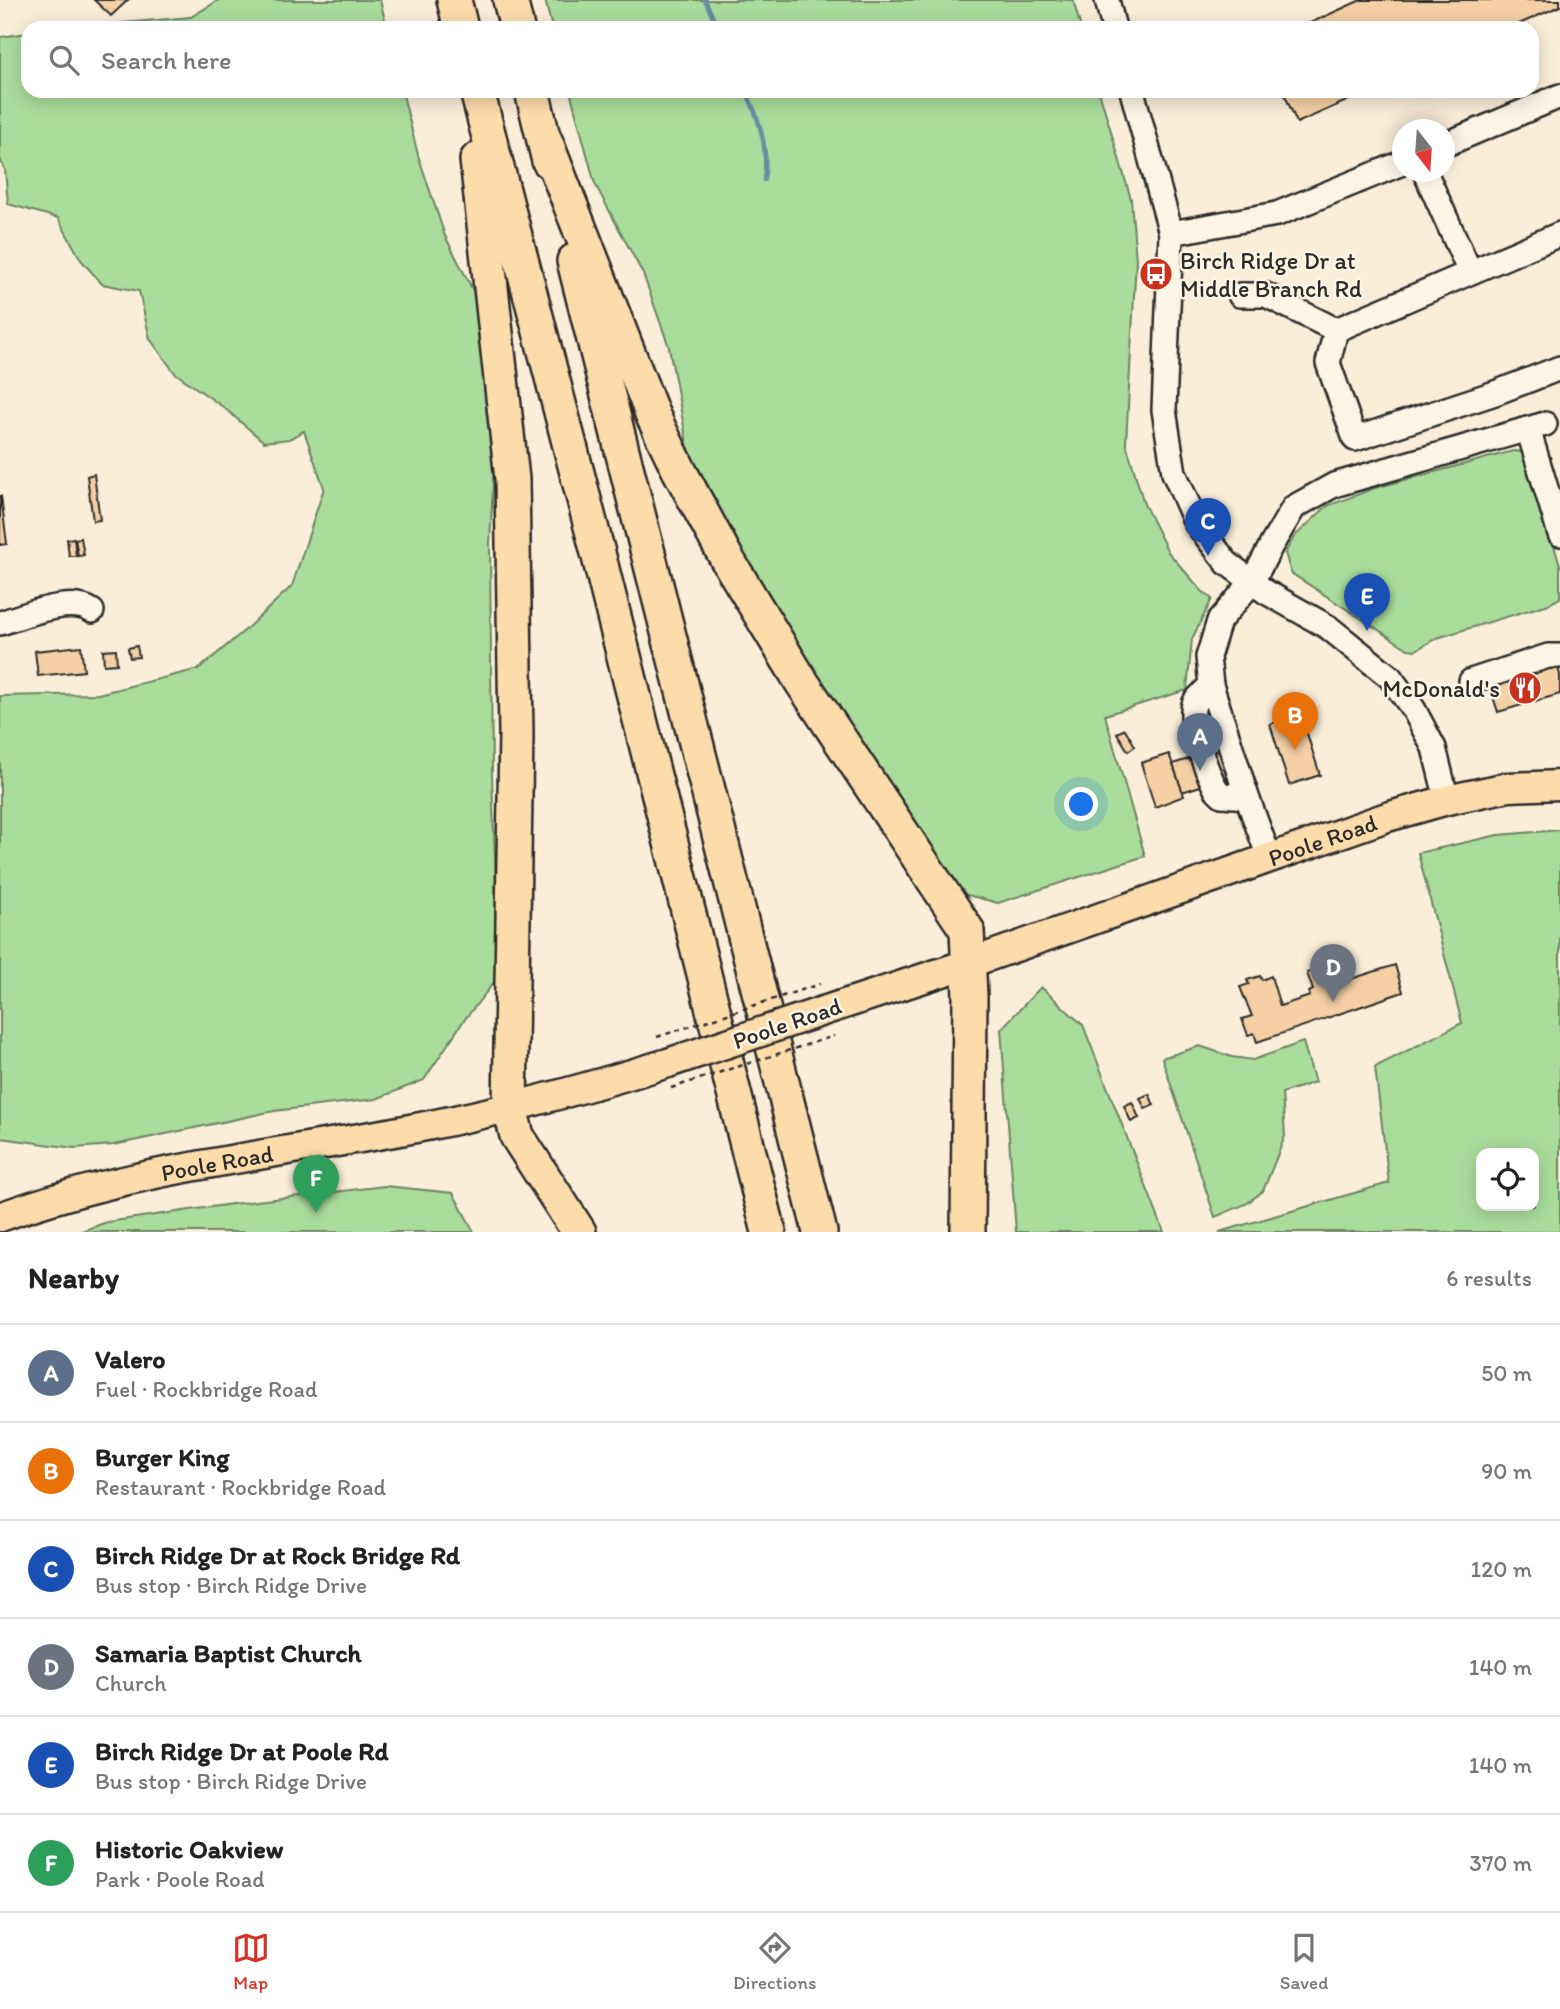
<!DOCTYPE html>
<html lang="en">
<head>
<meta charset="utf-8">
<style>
	:root { --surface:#fff; --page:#f6f6f6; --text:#222; --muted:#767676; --line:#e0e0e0; --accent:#d93025 }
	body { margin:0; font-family:Itim,sans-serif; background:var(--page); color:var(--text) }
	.controls { position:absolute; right:21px; bottom:21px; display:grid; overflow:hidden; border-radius:14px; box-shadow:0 4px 18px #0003 }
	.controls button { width:63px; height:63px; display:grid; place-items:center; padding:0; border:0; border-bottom:2px solid var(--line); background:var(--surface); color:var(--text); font:35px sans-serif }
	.compass { position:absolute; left:1392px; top:119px; width:63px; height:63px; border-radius:50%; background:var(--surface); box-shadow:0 4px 18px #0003; rotate:163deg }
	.you { position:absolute; left:1082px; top:805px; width:24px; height:24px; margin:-18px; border:5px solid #fff; border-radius:50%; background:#1a73e8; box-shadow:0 0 0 10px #1a73e833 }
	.badge { display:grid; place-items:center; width:46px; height:46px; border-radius:50%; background:var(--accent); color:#fff; font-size:23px; font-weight:700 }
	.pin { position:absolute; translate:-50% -58px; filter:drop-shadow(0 2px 4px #0008) }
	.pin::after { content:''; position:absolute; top:37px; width:24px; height:21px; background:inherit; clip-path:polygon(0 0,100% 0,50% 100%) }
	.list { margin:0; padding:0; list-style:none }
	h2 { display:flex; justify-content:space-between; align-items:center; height:91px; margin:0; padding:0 28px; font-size:30px }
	h2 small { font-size:23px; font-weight:400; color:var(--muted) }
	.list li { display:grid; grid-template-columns:46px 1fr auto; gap:21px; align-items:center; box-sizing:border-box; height:98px; padding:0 28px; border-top:2px solid var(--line) }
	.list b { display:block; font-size:26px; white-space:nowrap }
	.list p { margin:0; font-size:23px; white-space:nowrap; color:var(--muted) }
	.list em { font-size:23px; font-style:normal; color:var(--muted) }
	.icon { flex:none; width:38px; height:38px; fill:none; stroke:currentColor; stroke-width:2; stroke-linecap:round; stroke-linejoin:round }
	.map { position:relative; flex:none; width:1560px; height:1232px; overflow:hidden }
	.search { position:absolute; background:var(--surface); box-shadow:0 4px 18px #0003; left:21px; right:21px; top:21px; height:77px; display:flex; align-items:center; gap:18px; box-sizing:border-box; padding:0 24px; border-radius:21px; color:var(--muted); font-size:26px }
	.sheet { height:679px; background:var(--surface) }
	nav { display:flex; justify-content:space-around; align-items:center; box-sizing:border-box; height:98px; border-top:2px solid var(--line); background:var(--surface); font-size:19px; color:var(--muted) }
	nav a { display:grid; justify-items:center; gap:4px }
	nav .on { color:var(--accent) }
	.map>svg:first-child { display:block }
</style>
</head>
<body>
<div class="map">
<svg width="1560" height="1232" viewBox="0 0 1560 1232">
	<rect width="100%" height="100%" fill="#faeed8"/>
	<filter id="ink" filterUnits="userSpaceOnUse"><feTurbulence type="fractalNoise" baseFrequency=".0143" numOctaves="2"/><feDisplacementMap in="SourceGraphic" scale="14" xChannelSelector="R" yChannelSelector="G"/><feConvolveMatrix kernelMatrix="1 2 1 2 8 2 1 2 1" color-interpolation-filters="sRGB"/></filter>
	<g filter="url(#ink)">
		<g fill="#aadc9c" stroke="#6a8464" stroke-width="2" fill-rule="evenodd">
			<path d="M 219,0 L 380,0 L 387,28 L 64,28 L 191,17 Z"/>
			<path d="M 545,0 L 1073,0 L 1081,28 L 552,28 Z"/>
			<path d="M 28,33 L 28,91 L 402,91 L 418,155 L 445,236 L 476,296 L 495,444 L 490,544 L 492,776 L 499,976 L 462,1023 L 424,1080 L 376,1099 L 274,1111 L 114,1145 L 74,1148 L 0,1138 L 0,696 L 98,694 L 199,669 L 245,630 L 292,586 L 324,488 L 304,431 L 289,439 L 264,442 L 223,407 L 175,373 L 150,339 L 139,291 L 102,284 L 81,260 L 58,218 L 8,204 L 5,170 L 0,159 L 0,37 Z"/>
			<path d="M 570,91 L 1099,91 L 1131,199 L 1136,260 L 1126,443 L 1144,504 L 1168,552 L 1202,591 L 1212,599 L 1192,639 L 1187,690 L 1105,715 L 1145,856 L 998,903 L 963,894 L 921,843 L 746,559 L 690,459 L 669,347 L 643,274 L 595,184 Z"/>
			<path d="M 1513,451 L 1524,452 L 1560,565 L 1560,598 L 1549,604 L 1437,638 L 1416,650 L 1408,649 L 1291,573 L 1285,553 L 1294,537 L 1327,506 L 1375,488 Z"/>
			<path d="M 1560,830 L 1560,1232 L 1219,1232 L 1389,1183 L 1375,1067 L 1462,1023 L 1418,853 L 1498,835 ZM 1481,1153 L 1534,1153 L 1534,1206 L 1481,1206 Z"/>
			<path d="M 1041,987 L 1083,1025 L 1164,1232 L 1016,1232 L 1001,1029 Z"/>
			<path d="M 1303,1042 L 1315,1082 L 1282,1093 L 1285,1136 L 1263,1191 L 1246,1204 L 1215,1217 L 1162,1058 L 1200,1046 L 1232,1057 L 1253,1060 Z"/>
			<path d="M 385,1186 L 453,1193 L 474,1232 L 79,1232 L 107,1222 L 232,1204 Z"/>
		</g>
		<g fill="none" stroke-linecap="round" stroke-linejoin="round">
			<g stroke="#668ea1" stroke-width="4.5">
				<path d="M 705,0 L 718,28"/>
				<path d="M 746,91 C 759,118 769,150 764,180"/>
			</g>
		</g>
		<g fill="#f4d0a4" stroke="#2b2b2b" stroke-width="2">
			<path d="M 94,0 L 128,0 L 111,16 Z"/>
			<path d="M 1361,0 L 1560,0 L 1560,6 L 1510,28 L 1299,28 Z"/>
			<path d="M 1283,91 L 1369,91 L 1297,123 Z"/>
			<path d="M 94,474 L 100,520 L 93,521 L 87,476 Z"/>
			<path d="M 1,496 L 7,544 L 0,545 L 0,496 Z"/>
			<path d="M 74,538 L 76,556 L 69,556 L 67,539 Z"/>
			<path d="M 81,538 L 84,555 L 78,556 L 75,539 Z"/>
			<path d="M 81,646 L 84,671 L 38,676 L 35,651 Z"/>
			<path d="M 137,646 L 139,657 L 130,658 L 128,648 Z"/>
			<path d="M 116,649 L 117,664 L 104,665 L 103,650 Z"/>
			<path d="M 1556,661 L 1560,675 L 1560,694 L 1498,712 L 1488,681 Z"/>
			<path d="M 1287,719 L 1289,725 L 1303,721 L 1320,775 L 1289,785 L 1270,724 Z"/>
			<path d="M 1125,729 L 1135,746 L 1128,751 L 1117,733 Z"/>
			<path d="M 1219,749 L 1228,777 L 1182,792 L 1173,764 Z"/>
			<path d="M 1169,754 L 1184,796 L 1155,807 L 1141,763 Z"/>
			<path d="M 1395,965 L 1403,992 L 1257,1042 L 1254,1033 L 1248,1035 L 1242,1019 L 1252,1016 L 1240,987 L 1249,984 L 1247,980 L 1260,976 L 1262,980 L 1271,976 L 1280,1006 L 1310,996 L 1309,992 L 1313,990 L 1307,973 L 1326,967 L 1332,985 Z"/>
			<path d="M 1149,1094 L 1154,1105 L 1145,1109 L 1140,1098 Z"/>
			<path d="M 1132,1102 L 1139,1118 L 1131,1122 L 1124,1106 Z"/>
		</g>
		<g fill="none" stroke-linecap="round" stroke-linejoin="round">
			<defs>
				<g id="minor">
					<path d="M 1107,0 L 1114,28"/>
					<path d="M 1132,91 L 1171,233 L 1164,410 L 1174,473 L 1196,523 L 1227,563 L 1266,592 L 1328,627 L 1390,677 L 1414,710 L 1434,748 L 1447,800"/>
					<path d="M 1444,145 L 1560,96"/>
					<path d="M 1425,172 L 1470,272"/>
					<path d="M 1171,233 L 1277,214 L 1402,163"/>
					<path d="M 1560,234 L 1336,330 L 1328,363 L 1355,439 L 1495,393 L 1560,368"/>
					<path d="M 1240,295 L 1266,295 L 1336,330"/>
					<path d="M 1528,429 L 1560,534"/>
					<path d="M 0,623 C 24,616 70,596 92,611"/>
					<path d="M 1471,681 L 1548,656 L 1560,656"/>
					<path d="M 1211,685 C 1206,690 1199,696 1195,702 C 1186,719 1207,772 1216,789 L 1222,795 L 1247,797"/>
					<path d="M 1269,857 L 1247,797 L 1211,685 L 1208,657 L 1219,621 L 1252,582 L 1272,544 L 1294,507 L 1334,485 L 1545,424"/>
				</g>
				<g id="major">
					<path id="s1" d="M 823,1011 L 970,963 L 1387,817 L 1447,800 L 1508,787 L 1560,785"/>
					<path id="s2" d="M 0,1217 C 139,1166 287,1154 431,1125 C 511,1109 590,1087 668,1063"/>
				</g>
				<g id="highway">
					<path d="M 454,0 L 461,28"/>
					<path d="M 510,0 L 517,28"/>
					<path d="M 477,91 L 598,553 L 769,1232"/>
					<path d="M 532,91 L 549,161"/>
					<path d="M 545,140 L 653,416 L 679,470 L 727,559 L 801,681 L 967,930 L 970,997 L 968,1232"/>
					<path d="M 477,160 L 512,479 L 516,734 L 510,1108 L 517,1136 L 579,1232"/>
					<path d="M 574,261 L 820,1232"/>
				</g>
			</defs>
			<use href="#minor" stroke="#2b2b2b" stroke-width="28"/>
			<use href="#major" stroke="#2b2b2b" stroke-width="33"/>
			<use href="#highway" stroke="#2b2b2b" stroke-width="38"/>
			<use href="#minor" stroke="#fcf5e5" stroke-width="23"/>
			<use href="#major" stroke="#fddcac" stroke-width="28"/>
			<use href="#highway" stroke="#fddcac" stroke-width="33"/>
			<defs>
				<path id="major-bridge" d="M 668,1063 L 823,1011"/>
			</defs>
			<use href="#major-bridge" stroke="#2b2b2b" stroke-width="33" stroke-linecap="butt"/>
			<g stroke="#2b2b2b" stroke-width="2.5" stroke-dasharray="5 5" stroke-linecap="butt">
				<path d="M 657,1037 L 820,984"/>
				<path d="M 671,1088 L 834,1036"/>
			</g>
			<use href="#major-bridge" stroke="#fddcac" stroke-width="28"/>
		</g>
	</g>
	<defs>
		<symbol id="bus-disc" viewBox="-11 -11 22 22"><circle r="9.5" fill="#c8321e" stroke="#fcf5e5"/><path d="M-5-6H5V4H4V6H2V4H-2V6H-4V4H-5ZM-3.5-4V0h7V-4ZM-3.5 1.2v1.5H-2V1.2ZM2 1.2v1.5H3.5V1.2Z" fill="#fff"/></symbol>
		<symbol id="restaurant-disc" viewBox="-11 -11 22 22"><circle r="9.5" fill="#c8321e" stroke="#fcf5e5"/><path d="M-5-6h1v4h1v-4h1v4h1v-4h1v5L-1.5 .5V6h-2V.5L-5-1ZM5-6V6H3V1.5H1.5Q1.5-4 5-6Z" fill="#fff"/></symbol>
	</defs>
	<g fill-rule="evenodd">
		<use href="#bus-disc" x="1137" y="255" width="38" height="38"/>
		<use href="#restaurant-disc" x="1506" y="669" width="38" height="38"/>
	</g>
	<g text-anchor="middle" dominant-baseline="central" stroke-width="5" stroke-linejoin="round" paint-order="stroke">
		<g font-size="24" fill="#2b2b2b" stroke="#fcf5e5" text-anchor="start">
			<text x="1180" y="260">Birch Ridge Dr at<tspan x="1180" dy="28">Middle Branch Rd</tspan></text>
			<text x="1500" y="688" text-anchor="end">McDonald's</text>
		</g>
		<g font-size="24" fill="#2b2b2b" stroke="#fcf5e5">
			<text stroke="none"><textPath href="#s1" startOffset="528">Poole Road</textPath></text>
			<text transform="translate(787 1023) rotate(-19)">Poole Road</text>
			<text stroke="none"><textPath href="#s2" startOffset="224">Poole Road</textPath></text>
		</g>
	</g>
</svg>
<div class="controls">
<button><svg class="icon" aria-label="locate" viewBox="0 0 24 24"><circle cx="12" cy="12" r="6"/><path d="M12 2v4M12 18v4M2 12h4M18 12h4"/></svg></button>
</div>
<svg class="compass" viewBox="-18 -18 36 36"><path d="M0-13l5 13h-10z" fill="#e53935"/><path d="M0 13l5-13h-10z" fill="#767676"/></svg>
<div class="you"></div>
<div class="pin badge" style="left:1200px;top:771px;background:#5c6f8a">A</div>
<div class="pin badge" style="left:1295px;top:750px;background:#e8710a">B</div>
<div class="pin badge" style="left:1208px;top:556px;background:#1a4fb4">C</div>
<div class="pin badge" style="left:1333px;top:1002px;background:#6b7280">D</div>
<div class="pin badge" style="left:1367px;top:631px;background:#1a4fb4">E</div>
<div class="pin badge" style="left:316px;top:1213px;background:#2e9e5b">F</div>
<div class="search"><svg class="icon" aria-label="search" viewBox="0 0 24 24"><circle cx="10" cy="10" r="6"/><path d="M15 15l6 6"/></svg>Search here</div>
</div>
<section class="sheet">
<h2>Nearby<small>6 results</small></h2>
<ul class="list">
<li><span class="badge" style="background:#5c6f8a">A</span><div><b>Valero</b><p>Fuel · Rockbridge Road</p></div><em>50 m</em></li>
<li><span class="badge" style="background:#e8710a">B</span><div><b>Burger King</b><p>Restaurant · Rockbridge Road</p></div><em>90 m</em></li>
<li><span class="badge" style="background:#1a4fb4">C</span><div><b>Birch Ridge Dr at Rock Bridge Rd</b><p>Bus stop · Birch Ridge Drive</p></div><em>120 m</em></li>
<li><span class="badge" style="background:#6b7280">D</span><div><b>Samaria Baptist Church</b><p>Church</p></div><em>140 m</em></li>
<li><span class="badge" style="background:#1a4fb4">E</span><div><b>Birch Ridge Dr at Poole Rd</b><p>Bus stop · Birch Ridge Drive</p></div><em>140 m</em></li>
<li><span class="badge" style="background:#2e9e5b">F</span><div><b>Historic Oakview</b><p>Park · Poole Road</p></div><em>370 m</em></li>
</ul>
</section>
<nav>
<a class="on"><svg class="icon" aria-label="map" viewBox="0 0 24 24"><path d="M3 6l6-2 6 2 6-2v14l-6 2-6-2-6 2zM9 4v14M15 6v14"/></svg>Map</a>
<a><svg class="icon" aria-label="directions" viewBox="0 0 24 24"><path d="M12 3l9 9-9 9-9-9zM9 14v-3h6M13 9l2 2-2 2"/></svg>Directions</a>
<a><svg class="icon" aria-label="saved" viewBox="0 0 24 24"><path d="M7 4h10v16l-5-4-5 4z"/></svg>Saved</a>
</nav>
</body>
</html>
